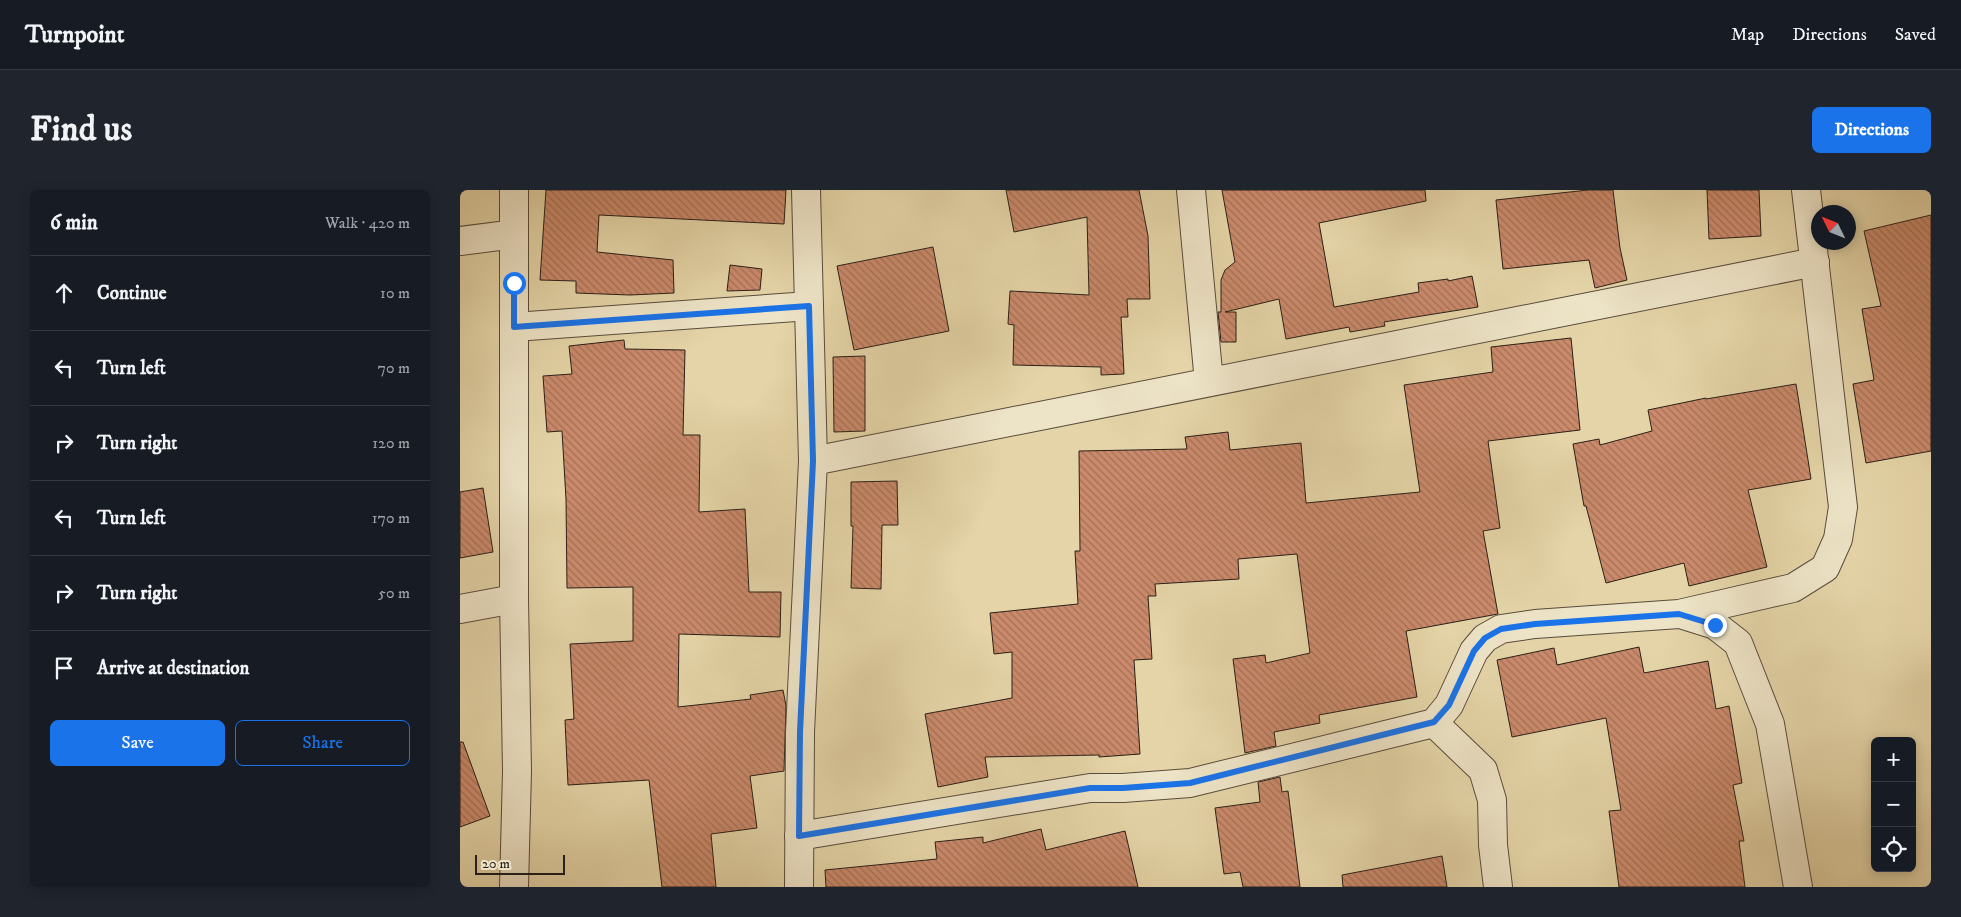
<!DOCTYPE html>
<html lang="en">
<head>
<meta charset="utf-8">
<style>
	:root { --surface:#171b24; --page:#20242c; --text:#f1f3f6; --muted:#9ea1a6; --line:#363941; --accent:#1a73e8 }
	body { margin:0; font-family:"IM FELL DW Pica",serif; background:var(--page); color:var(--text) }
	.controls { position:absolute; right:15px; bottom:15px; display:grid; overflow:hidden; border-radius:8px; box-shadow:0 2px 12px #0003 }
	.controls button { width:45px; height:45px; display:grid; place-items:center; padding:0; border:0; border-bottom:1px solid var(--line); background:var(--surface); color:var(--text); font:25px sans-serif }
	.compass { position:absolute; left:1351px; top:15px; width:45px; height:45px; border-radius:50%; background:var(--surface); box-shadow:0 2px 12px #0003; rotate:313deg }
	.scale { position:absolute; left:15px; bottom:12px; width:90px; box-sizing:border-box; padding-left:5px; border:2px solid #2b1f18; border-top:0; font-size:14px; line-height:18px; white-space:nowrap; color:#2b1f18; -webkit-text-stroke:4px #ede3c6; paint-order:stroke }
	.stop { position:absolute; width:15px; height:15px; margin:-11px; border:4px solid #1a73e8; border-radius:50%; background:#fff }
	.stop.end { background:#1a73e8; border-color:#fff; box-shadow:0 1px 5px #0008 }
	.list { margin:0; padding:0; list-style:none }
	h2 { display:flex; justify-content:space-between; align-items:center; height:65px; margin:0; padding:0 20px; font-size:21px }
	h2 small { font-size:16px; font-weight:400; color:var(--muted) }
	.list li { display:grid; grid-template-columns:32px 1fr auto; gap:15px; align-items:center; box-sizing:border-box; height:75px; padding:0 20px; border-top:1px solid var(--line) }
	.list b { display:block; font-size:19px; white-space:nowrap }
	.list em { font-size:16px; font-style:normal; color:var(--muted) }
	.actions { display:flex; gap:10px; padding:15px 20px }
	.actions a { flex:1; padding:11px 0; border:1px solid var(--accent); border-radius:8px; text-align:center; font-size:18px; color:var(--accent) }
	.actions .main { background:var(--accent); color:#fff }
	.icon { flex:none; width:28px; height:28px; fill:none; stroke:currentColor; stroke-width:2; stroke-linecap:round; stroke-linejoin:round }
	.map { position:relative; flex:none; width:1471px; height:697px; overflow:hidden; border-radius:8px }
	header { display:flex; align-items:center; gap:30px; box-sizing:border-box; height:70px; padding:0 25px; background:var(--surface); border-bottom:1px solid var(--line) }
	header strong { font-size:24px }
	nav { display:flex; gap:28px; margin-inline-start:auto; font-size:18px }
	.intro { display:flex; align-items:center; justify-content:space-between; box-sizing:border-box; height:120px; padding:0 30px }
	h1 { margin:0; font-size:35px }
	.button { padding:12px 22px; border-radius:8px; background:var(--accent); color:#fff; font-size:18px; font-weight:700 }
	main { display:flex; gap:30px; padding:0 30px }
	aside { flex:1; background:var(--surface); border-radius:8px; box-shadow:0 2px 12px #0003 }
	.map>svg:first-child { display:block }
</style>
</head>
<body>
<header>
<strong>Turnpoint</strong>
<nav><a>Map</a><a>Directions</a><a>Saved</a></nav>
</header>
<div class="intro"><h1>Find us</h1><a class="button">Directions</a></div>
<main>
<aside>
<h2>6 min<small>Walk · 420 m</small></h2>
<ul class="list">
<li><svg class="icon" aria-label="ahead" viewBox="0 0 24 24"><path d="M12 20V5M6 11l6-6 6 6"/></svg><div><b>Continue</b></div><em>10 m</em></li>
<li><svg class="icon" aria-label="left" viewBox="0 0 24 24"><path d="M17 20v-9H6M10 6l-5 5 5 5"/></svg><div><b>Turn left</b></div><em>70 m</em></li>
<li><svg class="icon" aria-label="right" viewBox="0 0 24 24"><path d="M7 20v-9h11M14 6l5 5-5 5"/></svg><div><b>Turn right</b></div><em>120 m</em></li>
<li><svg class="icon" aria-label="left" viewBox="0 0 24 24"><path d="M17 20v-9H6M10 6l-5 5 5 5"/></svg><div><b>Turn left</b></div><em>170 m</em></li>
<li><svg class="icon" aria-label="right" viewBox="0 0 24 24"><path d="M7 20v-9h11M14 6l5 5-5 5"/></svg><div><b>Turn right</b></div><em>50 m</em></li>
<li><svg class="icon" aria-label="arrive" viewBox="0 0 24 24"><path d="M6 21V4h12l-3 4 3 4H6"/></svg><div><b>Arrive at destination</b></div></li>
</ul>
<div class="actions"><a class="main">Save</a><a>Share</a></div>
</aside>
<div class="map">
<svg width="1471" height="697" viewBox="0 0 1471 697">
	<defs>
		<pattern id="building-back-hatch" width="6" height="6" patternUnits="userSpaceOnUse" patternTransform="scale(1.25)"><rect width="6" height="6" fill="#ca8a6b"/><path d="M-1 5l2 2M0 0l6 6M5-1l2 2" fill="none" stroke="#a47057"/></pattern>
	</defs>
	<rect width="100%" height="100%" fill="#e4d4a7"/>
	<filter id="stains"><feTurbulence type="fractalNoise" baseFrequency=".004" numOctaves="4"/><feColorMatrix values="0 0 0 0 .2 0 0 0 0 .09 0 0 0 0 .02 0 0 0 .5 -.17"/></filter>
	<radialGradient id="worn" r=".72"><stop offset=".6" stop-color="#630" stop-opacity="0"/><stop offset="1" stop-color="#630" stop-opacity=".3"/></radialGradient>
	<g fill="url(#building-back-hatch)" stroke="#2b1f18">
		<path d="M 86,0 L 326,0 L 324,34 L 139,25 L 137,62 L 213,70 L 214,103 L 170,105 L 116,103 L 116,91 L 80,90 Z"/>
		<path d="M 546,0 L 679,0 L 688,46 L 690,109 L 667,109 L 668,127 L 661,127 L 664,184 L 641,185 L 641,177 L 553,175 L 554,135 L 548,134 L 550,101 L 629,105 L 627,27 L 554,42 Z"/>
		<path d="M 762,0 L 965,0 L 966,11 L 859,33 L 874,117 L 959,102 L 958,93 L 988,89 L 988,91 L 1012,86 L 1018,117 L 924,132 L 925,136 L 890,142 L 889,137 L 826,149 L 819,109 L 765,122 L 776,122 L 776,152 L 761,152 L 758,122 L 761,122 L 761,90 L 765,80 L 775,72 Z"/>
		<path d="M 1128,0 L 1153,0 L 1160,58 L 1167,90 L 1135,98 L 1129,70 L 1043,79 L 1036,10 Z"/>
		<path d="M 1247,0 L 1299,0 L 1301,46 L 1249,49 Z"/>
		<path d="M 1471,25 L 1471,261 L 1406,273 L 1393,194 L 1414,190 L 1402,119 L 1421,116 L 1404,41 Z"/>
		<path d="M 473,57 L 489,141 L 394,160 L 377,76 Z"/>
		<path d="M 270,75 L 302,79 L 300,100 L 267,101 Z"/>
		<path d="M 1111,148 L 1120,240 L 1028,251 L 1040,338 L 1023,341 L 1038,424 L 946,441 L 957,507 L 859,525 L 860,533 L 814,542 L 816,556 L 785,563 L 773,469 L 805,465 L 806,473 L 850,463 L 837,364 L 778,369 L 779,389 L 695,394 L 696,406 L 688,406 L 692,469 L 674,470 L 680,564 L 639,567 L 639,565 L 525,567 L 528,587 L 478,597 L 465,524 L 552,508 L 552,462 L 534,464 L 530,423 L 618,414 L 615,361 L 620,361 L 619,261 L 727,259 L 725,247 L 768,242 L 770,260 L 841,253 L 846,313 L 960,302 L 944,195 L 1033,182 L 1031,157 Z"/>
		<path d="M 164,150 L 165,159 L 225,160 L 223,245 L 240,245 L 239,322 L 285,319 L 289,402 L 321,402 L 320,447 L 219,444 L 218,517 L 291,509 L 290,505 L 323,500 L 326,516 L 324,581 L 290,586 L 297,638 L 251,644 L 256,697 L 202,697 L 189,590 L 108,595 L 105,530 L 114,529 L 110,454 L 173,451 L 173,397 L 107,398 L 106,309 L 102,241 L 87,242 L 83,186 L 112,184 L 109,156 Z"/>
		<path d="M 405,166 L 405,241 L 374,242 L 373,167 Z"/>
		<path d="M 1336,194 L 1351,289 L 1288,300 L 1307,377 L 1229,396 L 1224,373 L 1146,393 L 1126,316 L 1124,316 L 1113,254 L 1139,249 L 1140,255 L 1192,241 L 1188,220 L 1246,208 L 1246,209 Z"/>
		<path d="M 437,291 L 438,335 L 422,335 L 421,399 L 391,398 L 393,336 L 391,336 L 391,292 Z"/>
		<path d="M 23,298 L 33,362 L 0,368 L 0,302 Z"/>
		<path d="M 1179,457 L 1184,483 L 1248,471 L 1256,519 L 1269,516 L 1282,593 L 1273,595 L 1284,651 L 1279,651 L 1285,697 L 1159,697 L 1149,621 L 1161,620 L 1146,528 L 1052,547 L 1037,470 L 1094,458 L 1097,475 Z"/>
		<path d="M 0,552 L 3,552 L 30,626 L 0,637 Z"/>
		<path d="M 820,587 L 822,602 L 828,601 L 840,697 L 783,697 L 780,682 L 764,684 L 755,618 L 800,612 L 798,592 Z"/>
		<path d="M 581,639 L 586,660 L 665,641 L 678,697 L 366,697 L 365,680 L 477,669 L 475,652 L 523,647 L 523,653 Z"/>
		<path d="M 982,666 L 987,697 L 883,697 L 882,685 Z"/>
	</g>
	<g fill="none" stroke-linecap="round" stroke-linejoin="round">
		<defs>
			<g id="minor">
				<path d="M 54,0 L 54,409 L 57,581 L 54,697"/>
				<path d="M 731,0 L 749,192"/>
				<path d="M 0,51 L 54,44"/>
				<path d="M 54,137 L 349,116"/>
				<path d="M 353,271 L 1355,72"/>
				<path d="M 0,419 L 54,409"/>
				<path d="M 1220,424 L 1255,435 L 1278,453 L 1310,534 L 1338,697"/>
				<path d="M 974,533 L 1023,580 L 1032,610 L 1033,655 L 1038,697"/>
				<path d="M 339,646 L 630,598 L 663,598 L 730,593 L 974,533 L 989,515 L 1014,461 L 1025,448 L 1041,439 L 1075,434 L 1219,424 L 1333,398 L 1365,378 L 1378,349 L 1383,317 L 1346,0"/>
				<path d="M 339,697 L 340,542 L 353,271 L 346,0"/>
			</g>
		</defs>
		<use href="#minor" stroke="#594c3c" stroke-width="30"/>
		<use href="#minor" stroke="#ede3c6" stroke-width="28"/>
	</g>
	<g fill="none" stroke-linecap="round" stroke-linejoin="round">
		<path stroke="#1a73e8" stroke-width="6" d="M 54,93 L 54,137 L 349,116 L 353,271 L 340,542 L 339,646 L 630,598 L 663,598 L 730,593 L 974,532 L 989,515 L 1014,461 L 1025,448 L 1041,439 L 1075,434 L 1219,424 L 1255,435"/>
	</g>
	<rect width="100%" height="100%" filter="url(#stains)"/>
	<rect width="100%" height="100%" fill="url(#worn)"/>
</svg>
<div class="controls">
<button>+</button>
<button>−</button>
<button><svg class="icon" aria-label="locate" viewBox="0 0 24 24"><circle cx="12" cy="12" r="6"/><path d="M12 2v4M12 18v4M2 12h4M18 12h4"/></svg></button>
</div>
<svg class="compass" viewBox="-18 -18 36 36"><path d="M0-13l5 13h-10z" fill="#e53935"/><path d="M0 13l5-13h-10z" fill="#9ea1a6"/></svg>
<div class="scale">20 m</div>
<div class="stop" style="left:54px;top:93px"></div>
<div class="stop end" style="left:1255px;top:435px"></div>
</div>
</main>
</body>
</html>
